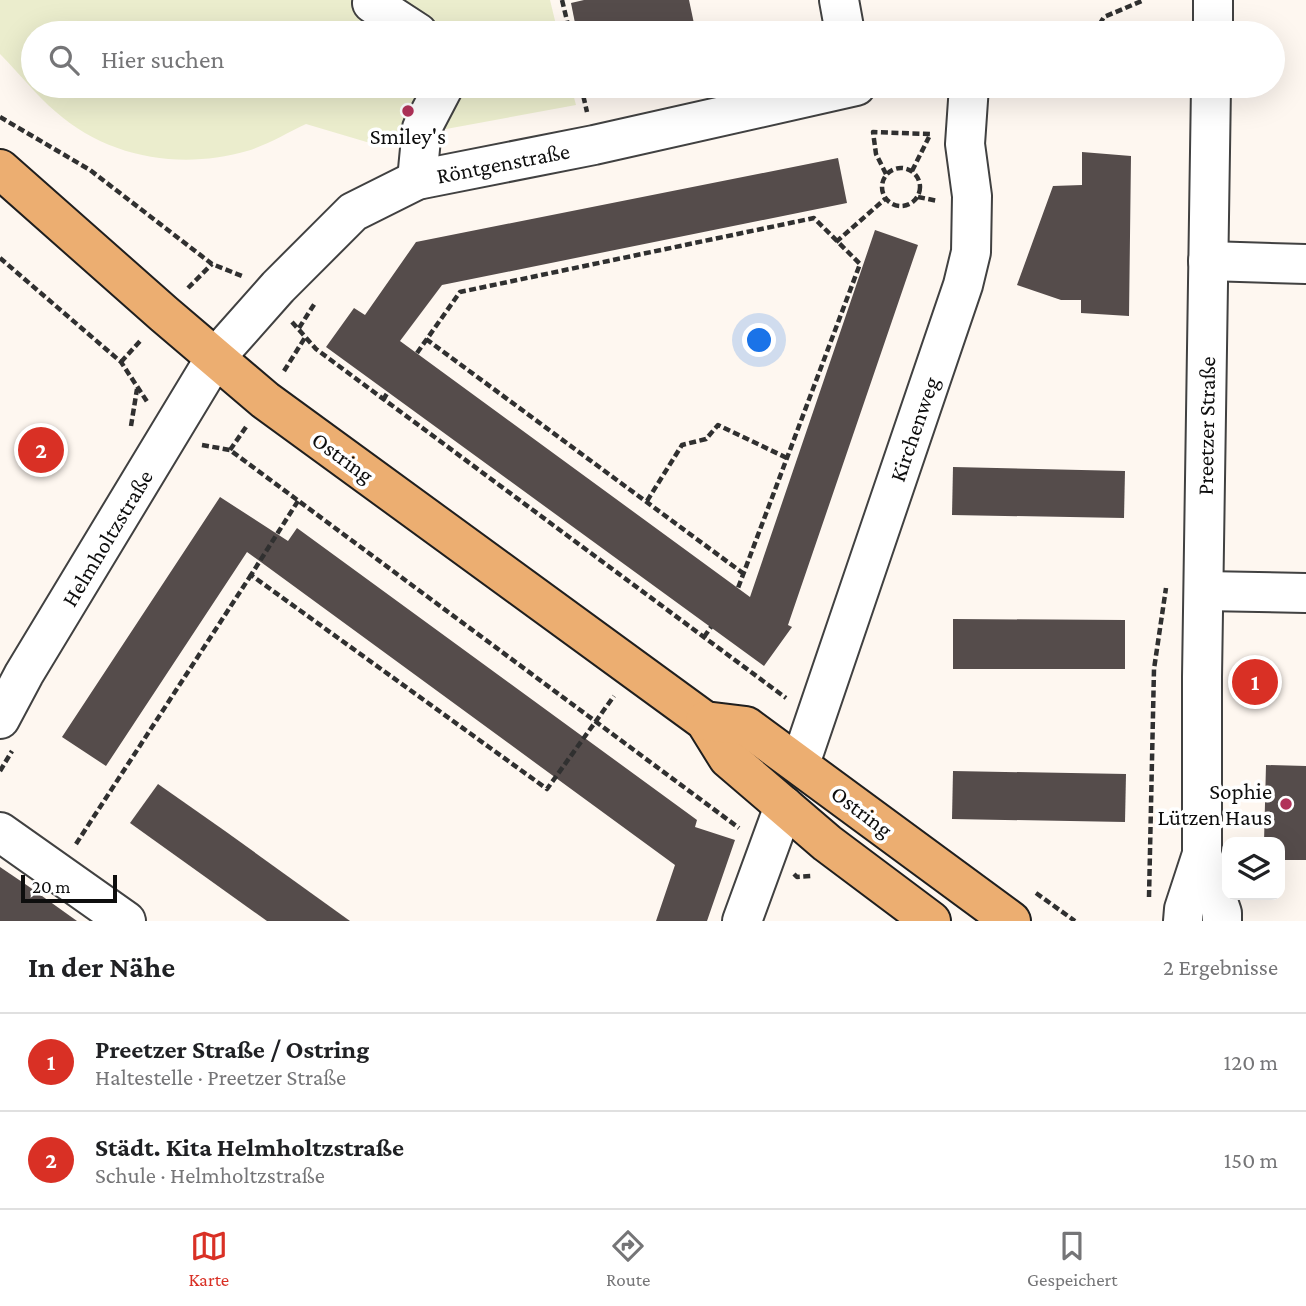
<!DOCTYPE html>
<html lang="de">
<head>
<meta charset="utf-8">
<style>
	:root { --surface:#fff; --page:#f2f2f2; --text:#202124; --muted:#757577; --line:#e0e0e0; --accent:#d93025 }
	body { margin:0; font-family:"Crimson Pro",serif; background:var(--page); color:var(--text) }
	.controls { position:absolute; right:21px; bottom:21px; display:grid; overflow:hidden; border-radius:14px; box-shadow:0 7px 28px #0002 }
	.controls button { width:63px; height:63px; display:grid; place-items:center; padding:0; border:0; border-bottom:2px solid var(--line); background:var(--surface); color:var(--text); font:35px sans-serif }
	.scale { position:absolute; left:21px; bottom:18px; width:96px; box-sizing:border-box; padding-left:7px; border:4px solid #0e0e0e; border-top:0; font-size:19px; line-height:24px; white-space:nowrap; color:#0e0e0e; -webkit-text-stroke:5px #fff; paint-order:stroke }
	.you { position:absolute; left:760px; top:341px; width:24px; height:24px; margin:-18px; border:5px solid #fff; border-radius:50%; background:#1a73e8; box-shadow:0 0 0 10px #1a73e833 }
	.badge { display:grid; place-items:center; width:46px; height:46px; border-radius:50%; background:var(--accent); color:#fff; font-size:23px; font-weight:700 }
	.pin { position:absolute; translate:-50% -50%; border:4px solid #fff; box-shadow:0 2px 7px #0006 }
	.list { margin:0; padding:0; list-style:none }
	h2 { display:flex; justify-content:space-between; align-items:center; height:91px; margin:0; padding:0 28px; font-size:30px }
	h2 small { font-size:23px; font-weight:400; color:var(--muted) }
	.list li { display:grid; grid-template-columns:46px 1fr auto; gap:21px; align-items:center; box-sizing:border-box; height:98px; padding:0 28px; border-top:2px solid var(--line) }
	.list b { display:block; font-size:26px; white-space:nowrap }
	.list p { margin:0; font-size:23px; white-space:nowrap; color:var(--muted) }
	.list em { font-size:23px; font-style:normal; color:var(--muted) }
	.icon { flex:none; width:38px; height:38px; fill:none; stroke:currentColor; stroke-width:2; stroke-linecap:round; stroke-linejoin:round }
	.map { position:relative; flex:none; width:1306px; height:921px; overflow:hidden }
	.search { position:absolute; background:var(--surface); box-shadow:0 7px 28px #0002; left:21px; right:21px; top:21px; height:77px; display:flex; align-items:center; gap:18px; box-sizing:border-box; padding:0 24px; border-radius:38px; color:var(--muted); font-size:26px }
	.sheet { height:287px; background:var(--surface) }
	nav { display:flex; justify-content:space-around; align-items:center; box-sizing:border-box; height:98px; border-top:2px solid var(--line); background:var(--surface); font-size:19px; color:var(--muted) }
	nav a { display:grid; justify-items:center; gap:4px }
	nav .on { color:var(--accent) }
	.map>svg:first-child { display:block }
</style>
</head>
<body>
<div class="map">
<svg width="1306" height="921" viewBox="0 0 1306 921">
	<rect width="100%" height="100%" fill="#fef7f0"/>
	<path fill="#ebedcd" d="M 0,0 L 550,0 L 558,33 L 33,33 L 33,86 L 571,86 L 576,105 L 370,143 L 306,124 C 287,133 267,145 247,151 C 181,170 108,158 56,112 C 36,95 19,73 0,54 Z"/>
	<g fill="#554c4b">
		<path d="M 584,0 L 689,0 L 696,33 L 577,33 L 571,3 Z"/>
		<path d="M 1082,152 L 1131,156 L 1129,316 L 1081,313 L 1081,300 L 1061,300 L 1017,285 L 1053,186 L 1082,185 Z"/>
		<path d="M 838,158 L 847,203 L 442,285 L 400,341 L 750,597 L 875,230 L 918,245 L 788,625 L 792,627 L 764,666 L 326,347 L 354,308 L 365,315 L 416,242 Z"/>
		<path d="M 953,467 L 1125,471 L 1124,518 L 952,515 Z"/>
		<path d="M 220,497 L 288,541 L 297,528 L 697,820 L 695,827 L 735,840 L 707,921 L 656,921 L 675,865 L 247,552 L 106,766 L 62,737 Z"/>
		<path d="M 953,619 L 1125,620 L 1125,669 L 953,669 Z"/>
		<path d="M 1266,765 L 1306,766 L 1306,860 L 1280,860 L 1280,842 L 1264,842 Z"/>
		<path d="M 953,771 L 1126,774 L 1125,822 L 952,819 Z"/>
		<path d="M 158,784 L 225,831 L 350,921 L 267,921 L 130,823 Z"/>
		<path d="M 0,867 L 28,886 L 77,921 L 0,921 Z"/>
	</g>
	<g fill="none" stroke-linecap="round" stroke-linejoin="round">
		<defs>
			<g id="minor">
				<path d="M 839,0 L 845,33"/>
				<path d="M 372,3 L 418,33"/>
				<path d="M 1213,33 L 1213,0"/>
				<path d="M 417,180 L 422,128 L 444,86"/>
				<path d="M 1208,261 L 1306,264"/>
				<path d="M 1204,591 L 1306,593"/>
				<path d="M 0,719 L 24,674 L 215,358 L 278,287 L 353,212 L 417,180 L 594,145 L 856,86"/>
				<path d="M 800,764 L 963,285 L 971,252 L 972,196 L 965,144 L 969,86"/>
				<path d="M 0,832 L 126,921"/>
				<path d="M 1202,854 L 1222,913 L 1222,921"/>
				<path d="M 742,921 L 784,806"/>
				<path d="M 1183,921 L 1184,909 L 1202,854 L 1202,677 L 1211,86"/>
			</g>
			<g id="major">
				<path d="M 0,169 L 164,314 L 265,400 L 705,721 L 728,758 L 827,843 L 931,921"/>
				<path d="M 705,721 L 746,726 L 1011,921"/>
			</g>
		</defs>
		<use href="#minor" stroke="#414141" stroke-width="42"/>
		<use href="#major" stroke="#1f1f1f" stroke-width="42"/>
		<g stroke="#303030" stroke-width="4.5" stroke-dasharray="7 3.5" stroke-linecap="butt">
			<path d="M 562,0 L 570,33"/>
			<path d="M 1094,33 L 1104,17 L 1144,0"/>
			<path d="M 581,86 L 587,112"/>
			<path d="M 0,117 L 90,170 L 212,264 L 242,276"/>
			<circle cx="901" cy="187" r="19"/>
			<path d="M 912,171 L 929,137"/>
			<path d="M 886,174 L 876,154 L 873,132 L 930,134"/>
			<path d="M 918,197 L 938,201"/>
			<path d="M 836,242 L 885,199"/>
			<path d="M 0,258 L 121,362 L 148,403"/>
			<path d="M 188,288 L 212,264"/>
			<path d="M 292,322 L 316,349 L 786,698"/>
			<path d="M 299,328 L 315,303"/>
			<path d="M 426,339 L 744,574"/>
			<path d="M 417,353 L 460,292 L 814,218 L 860,264 L 738,588"/>
			<path d="M 121,362 L 142,339"/>
			<path d="M 284,371 L 306,336"/>
			<path d="M 383,400 L 388,392"/>
			<path d="M 131,426 L 137,389"/>
			<path d="M 202,445 L 230,450 L 739,828"/>
			<path d="M 230,450 L 246,427"/>
			<path d="M 298,501 L 251,575 L 547,789 L 614,696"/>
			<path d="M 647,501 L 682,445 L 706,439 L 718,425 L 787,458"/>
			<path d="M 704,637 L 711,627"/>
			<path d="M 0,771 L 12,751"/>
			<path d="M 76,844 L 251,575"/>
			<path d="M 794,874 L 797,877 L 812,876"/>
			<path d="M 1036,893 L 1075,921"/>
			<path d="M 1149,897 L 1154,669 L 1166,588"/>
		</g>
		<use href="#minor" stroke="#fff" stroke-width="38"/>
		<use href="#major" stroke="#ecae71" stroke-width="38"/>
	</g>
	<g fill="#b13259" stroke="#fff" stroke-width="2.5">
		<circle cx="408" cy="111" r="7"/>
		<circle cx="1286" cy="804" r="7"/>
	</g>
	<g text-anchor="middle" dominant-baseline="central" stroke-width="7" stroke-linejoin="round" paint-order="stroke">
		<g font-size="23" fill="#0e0e0e" stroke="#fff">
			<text x="408" y="136">Smiley's</text>
			<text x="1272" y="791" text-anchor="end">Sophie<tspan x="1272" dy="26">Lützen Haus</tspan></text>
		</g>
		<g font-size="23" fill="#0e0e0e" stroke="#fff">
			<text transform="translate(503 163) rotate(-11)">Röntgenstraße</text>
			<text transform="translate(1206 426) rotate(-89)">Preetzer Straße</text>
			<text transform="translate(914 429) rotate(-71)">Kirchenweg</text>
			<text transform="translate(343 457) rotate(36)">Ostring</text>
			<text transform="translate(107 538) rotate(-59)">Helmholtzstraße</text>
			<text transform="translate(862 811) rotate(37)">Ostring</text>
		</g>
	</g>
</svg>
<div class="controls">
<button><svg class="icon" aria-label="layers" viewBox="0 0 24 24"><path d="M12 4l9 5-9 5-9-5zM3 14l9 5 9-5"/></svg></button>
</div>
<div class="scale">20 m</div>
<div class="you"></div>
<div class="pin badge" style="left:1255px;top:682px">1</div>
<div class="pin badge" style="left:41px;top:450px">2</div>
<div class="search"><svg class="icon" aria-label="search" viewBox="0 0 24 24"><circle cx="10" cy="10" r="6"/><path d="M15 15l6 6"/></svg>Hier suchen</div>
</div>
<section class="sheet">
<h2>In der Nähe<small>2 Ergebnisse</small></h2>
<ul class="list">
<li><span class="badge">1</span><div><b>Preetzer Straße / Ostring</b><p>Haltestelle · Preetzer Straße</p></div><em>120 m</em></li>
<li><span class="badge">2</span><div><b>Städt. Kita Helmholtzstraße</b><p>Schule · Helmholtzstraße</p></div><em>150 m</em></li>
</ul>
</section>
<nav>
<a class="on"><svg class="icon" aria-label="map" viewBox="0 0 24 24"><path d="M3 6l6-2 6 2 6-2v14l-6 2-6-2-6 2zM9 4v14M15 6v14"/></svg>Karte</a>
<a><svg class="icon" aria-label="directions" viewBox="0 0 24 24"><path d="M12 3l9 9-9 9-9-9zM9 14v-3h6M13 9l2 2-2 2"/></svg>Route</a>
<a><svg class="icon" aria-label="saved" viewBox="0 0 24 24"><path d="M7 4h10v16l-5-4-5 4z"/></svg>Gespeichert</a>
</nav>
</body>
</html>
